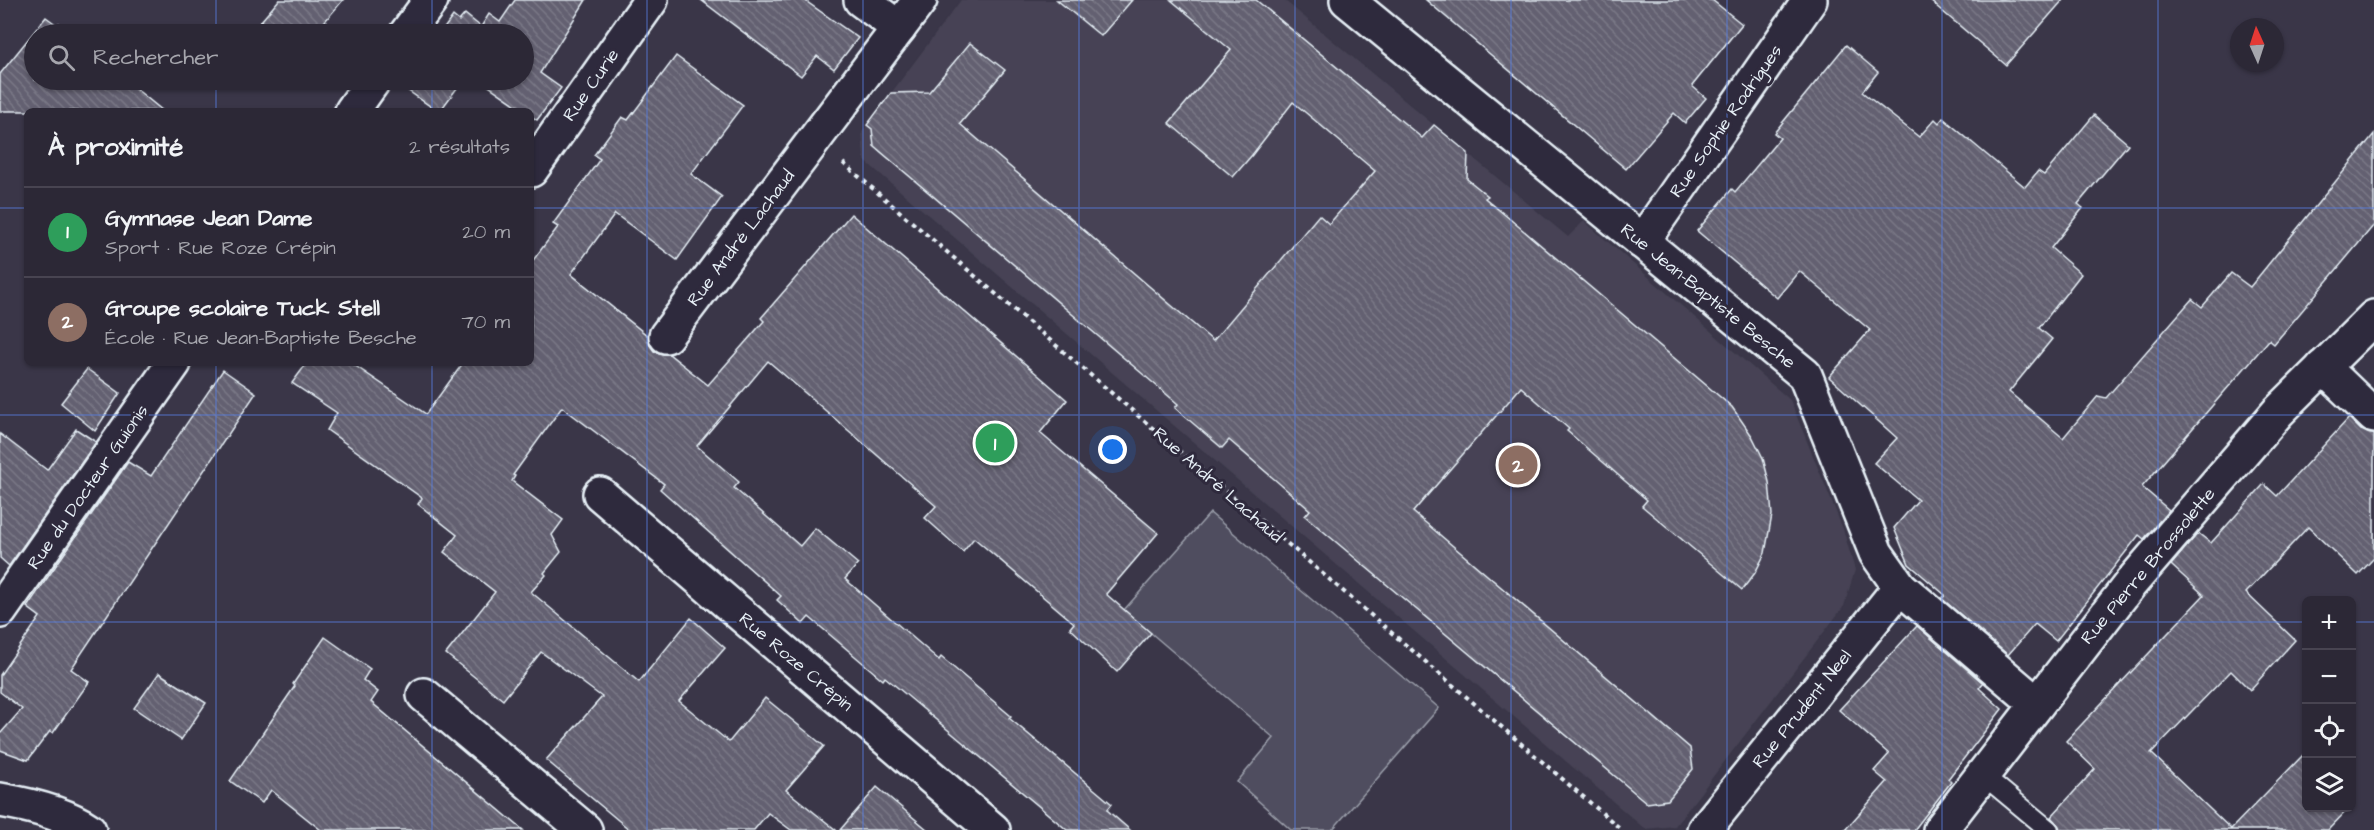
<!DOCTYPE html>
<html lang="fr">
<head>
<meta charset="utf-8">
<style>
	:root { --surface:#2c2836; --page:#383442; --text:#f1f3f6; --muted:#a6a6ad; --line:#484451; --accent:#95b2f1 }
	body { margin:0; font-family:"Architects Daughter",sans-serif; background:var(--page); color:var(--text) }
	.controls { position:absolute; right:18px; bottom:18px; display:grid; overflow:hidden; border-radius:9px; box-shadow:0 2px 4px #0004 }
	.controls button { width:54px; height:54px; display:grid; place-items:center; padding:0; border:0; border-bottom:2px solid var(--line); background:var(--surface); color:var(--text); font:30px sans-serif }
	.compass { position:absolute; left:2230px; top:18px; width:54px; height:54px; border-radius:50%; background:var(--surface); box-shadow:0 2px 4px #0004; rotate:357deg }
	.you { position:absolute; left:1113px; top:450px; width:21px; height:21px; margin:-15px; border:4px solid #fff; border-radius:50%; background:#1a73e8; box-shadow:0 0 0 9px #1a73e833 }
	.badge { display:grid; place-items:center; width:39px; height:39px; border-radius:50%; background:var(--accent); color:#fff; font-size:20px; font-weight:700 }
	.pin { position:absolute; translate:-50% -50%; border:3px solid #fff; box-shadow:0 2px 6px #0006 }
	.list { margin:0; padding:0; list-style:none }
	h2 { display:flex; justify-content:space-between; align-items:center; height:78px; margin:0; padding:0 24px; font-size:26px }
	h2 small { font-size:20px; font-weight:400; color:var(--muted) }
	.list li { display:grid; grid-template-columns:39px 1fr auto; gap:18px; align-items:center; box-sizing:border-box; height:90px; padding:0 24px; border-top:2px solid var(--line) }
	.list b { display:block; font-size:22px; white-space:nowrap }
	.list p { margin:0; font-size:20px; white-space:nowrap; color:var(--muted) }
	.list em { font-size:20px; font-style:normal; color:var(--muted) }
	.icon { flex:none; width:33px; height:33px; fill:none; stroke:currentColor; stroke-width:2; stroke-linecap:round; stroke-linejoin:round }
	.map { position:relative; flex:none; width:2374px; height:830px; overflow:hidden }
	.search { position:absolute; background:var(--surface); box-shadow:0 2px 4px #0004; left:24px; top:24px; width:510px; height:66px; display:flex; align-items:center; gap:15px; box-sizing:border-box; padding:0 21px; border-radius:33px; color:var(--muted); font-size:22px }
	.panel { position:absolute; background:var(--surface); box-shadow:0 2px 4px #0004; left:24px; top:108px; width:510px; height:258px; border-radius:9px }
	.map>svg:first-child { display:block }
</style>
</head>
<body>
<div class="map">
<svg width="2374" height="830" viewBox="0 0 2374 830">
	<defs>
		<pattern id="building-back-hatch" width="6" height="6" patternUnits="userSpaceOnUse" patternTransform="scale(1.5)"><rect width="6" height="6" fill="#636171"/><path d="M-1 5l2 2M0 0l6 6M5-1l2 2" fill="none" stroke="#797886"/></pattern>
	</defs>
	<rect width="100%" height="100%" fill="#3a3648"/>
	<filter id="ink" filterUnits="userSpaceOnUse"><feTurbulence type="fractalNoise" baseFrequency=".0167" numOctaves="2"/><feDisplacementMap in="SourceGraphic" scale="12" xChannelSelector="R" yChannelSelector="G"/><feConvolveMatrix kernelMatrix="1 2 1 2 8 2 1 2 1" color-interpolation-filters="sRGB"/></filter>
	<g filter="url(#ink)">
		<path fill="#464354" d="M 961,0 L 1284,0 L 1568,237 L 1584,221 L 1790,400 L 1843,529 L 1855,570 L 1844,606 L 1675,826 L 1645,829 L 864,160 L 862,132 Z"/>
		<path fill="#504e5f" stroke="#9ca0ac" stroke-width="1.5" d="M 1210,513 L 1439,708 L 1332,830 L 1291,830 L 1237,782 L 1274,738 L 1124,610 Z"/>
		<g fill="url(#building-back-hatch)" stroke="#e8f1f8" stroke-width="1.5">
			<path d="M 279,0 L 343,0 L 314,34 L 250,34 Z"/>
			<path d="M 515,0 L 586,0 L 540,73 L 561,88 L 537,120 L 531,116 L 531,111 L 525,111 L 480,80 L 524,80 L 524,34 L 440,34 L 453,16 L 459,21 L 465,14 L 481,27 L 489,14 L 500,22 Z"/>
			<path d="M 701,0 L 804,0 L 858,38 L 834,69 L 817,56 L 801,76 Z"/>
			<path d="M 1057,0 L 1132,0 L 1101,36 Z"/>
			<path d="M 1171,0 L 1256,0 L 1422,138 L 1434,125 L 1468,153 L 1467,179 L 1488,196 L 1485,198 L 1732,407 L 1752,436 L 1763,458 L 1769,482 L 1772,515 L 1765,553 L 1755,573 L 1742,590 L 1642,506 L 1647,500 L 1567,431 L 1569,429 L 1521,387 L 1413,512 L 1690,748 L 1693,769 L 1668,800 L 1647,803 L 1305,516 L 1310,510 L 1229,440 L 1222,448 L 1175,408 L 1178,404 L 874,146 L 872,129 L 867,125 L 891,93 L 929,92 L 970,43 L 1005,70 L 960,124 L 1213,341 L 1319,215 L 1329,224 L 1375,171 L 1293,102 L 1252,155 L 1233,177 L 1169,123 L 1231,50 Z"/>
			<path d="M 1426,0 L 1712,0 L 1742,24 L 1692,86 L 1706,98 L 1685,123 L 1674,113 L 1626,169 Z"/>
			<path d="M 1929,0 L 2063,0 L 2006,65 Z"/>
			<path d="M 46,17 L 57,25 L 59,23 L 72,34 L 34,34 L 34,80 L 125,80 L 163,111 L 0,111 L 0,74 Z"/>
			<path d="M 1846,45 L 1878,72 L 1862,92 L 1919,137 L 1935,119 L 1939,123 L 1943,118 L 2025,187 L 2038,171 L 2044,175 L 2094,115 L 2128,144 L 2078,204 L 2083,208 L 2051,248 L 2081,274 L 2039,328 L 2052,339 L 2009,392 L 2063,438 L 2098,396 L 2106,398 L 2192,299 L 2202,307 L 2231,273 L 2250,287 L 2374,134 L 2374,225 L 2274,344 L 2269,340 L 2142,487 L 2169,510 L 2144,539 L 2139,535 L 2056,641 L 2035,624 L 2008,655 L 1942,599 L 1945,595 L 1909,564 L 1894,528 L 1918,500 L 1874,463 L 1897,438 L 1829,377 L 1870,330 L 1799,271 L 1777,298 L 1697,231 L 1732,189 L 1735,192 L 1780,138 L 1774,133 Z"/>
			<path d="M 676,56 L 743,105 L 691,174 L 722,197 L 677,260 L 615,214 L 571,274 L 648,336 L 649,344 L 654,351 L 663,354 L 669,354 L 708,385 L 764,321 L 761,318 L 851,214 L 1067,400 L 1040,433 L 1158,533 L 1106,594 L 1151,633 L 1117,672 L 1070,628 L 1074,623 L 974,538 L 963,552 L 925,518 L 936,506 L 768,361 L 697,446 L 739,482 L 734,488 L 800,546 L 815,528 L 858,564 L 845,579 L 939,660 L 941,657 L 1011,716 L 1009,718 L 1112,804 L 1107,810 L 1130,830 L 1067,830 L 885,677 L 883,680 L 809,617 L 803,624 L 777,600 L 781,596 L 660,489 L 664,484 L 562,407 L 513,475 L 515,476 L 512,481 L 563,520 L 552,535 L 561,552 L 544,573 L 546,575 L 531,592 L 639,682 L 691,618 L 725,648 L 679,701 L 729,742 L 765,698 L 824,746 L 786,790 L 836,830 L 791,830 L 768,813 L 754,830 L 630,830 L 546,760 L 602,697 L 541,652 L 503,700 L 446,654 L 495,592 L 444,552 L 457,535 L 418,504 L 422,498 L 327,430 L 337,413 L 292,383 L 307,363 L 351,363 L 426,414 L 463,363 L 531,363 L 531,263 L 558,227 L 553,224 L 600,159 L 594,155 L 622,117 L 628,120 Z"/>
			<path d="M 409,80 L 463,80 L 440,111 L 437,111 L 403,87 Z"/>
			<path d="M 87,369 L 120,393 L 95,431 L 61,403 Z"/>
			<path d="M 223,370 L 256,393 L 71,669 L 89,682 L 53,733 L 50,731 L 28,760 L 0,750 L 0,734 L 22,709 L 0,692 L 0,675 L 40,617 L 27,607 L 128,462 L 151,476 Z"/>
			<path d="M 2349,418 L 2361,430 L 2374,434 L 2374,558 L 2358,575 L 2308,527 L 2246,593 L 2295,640 L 2250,690 L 2231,671 L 2151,753 L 2231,829 L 2305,753 L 2307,807 L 2350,807 L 2328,830 L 2060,830 L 2059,826 L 2051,817 L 2095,769 L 2066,741 L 2204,595 L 2171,565 L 2198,533 L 2211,543 L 2264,484 L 2277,496 Z"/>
			<path d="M 76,429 L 96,442 L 9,566 L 0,558 L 0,434 L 47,470 Z"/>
			<path d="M 1917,626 L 1983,683 L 1979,688 L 2002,709 L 1948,779 L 1951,782 L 1914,830 L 1845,830 L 1887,782 L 1874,771 L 1889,754 L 1839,710 Z"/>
			<path d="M 325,637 L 370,669 L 363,680 L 378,692 L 371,702 L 523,830 L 321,830 L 271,790 L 262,803 L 230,781 L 295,686 L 293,684 Z"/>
			<path d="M 159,673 L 206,703 L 181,740 L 134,708 Z"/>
			<path d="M 877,787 L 928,830 L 840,830 Z"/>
		</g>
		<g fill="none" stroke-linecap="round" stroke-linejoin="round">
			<defs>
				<path id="service" d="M 1983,775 L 2049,830"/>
				<g id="minor">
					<path d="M 861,0 L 899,28"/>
					<path d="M 1347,0 L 1805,375 L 1876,553 L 1900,587 L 2037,704"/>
					<path d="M 406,34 L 431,0"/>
					<path d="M 352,111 L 374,80"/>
					<path d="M 531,170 L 651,0"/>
					<path d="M 1642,242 L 1810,0"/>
					<path d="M 666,336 L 920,0"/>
					<path d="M 2323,367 L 2374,416"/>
					<path d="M 600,494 L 993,830"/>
					<path d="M 0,611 L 174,363"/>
					<path d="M 424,695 L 585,830"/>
					<path d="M 1704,830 L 1900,587"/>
					<path d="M 1940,830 L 2131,583 L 2278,412 L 2374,317"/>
				</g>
				<path id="secondary" d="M 0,800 C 29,805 65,813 89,830"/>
			</defs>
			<use href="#service" stroke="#e8f1f8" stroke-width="22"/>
			<use href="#minor" stroke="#e8f1f8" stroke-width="38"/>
			<use href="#secondary" stroke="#e8f1f8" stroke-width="38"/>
			<path stroke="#e8f1f8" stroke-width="4" stroke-dasharray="4.5 4.5" stroke-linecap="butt" d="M 843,163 L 1622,830"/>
			<use href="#service" stroke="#2f2a3d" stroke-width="18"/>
			<use href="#minor" stroke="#2f2a3d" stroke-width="33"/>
			<use href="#secondary" stroke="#2f2a3d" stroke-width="33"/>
		</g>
	</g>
	<path fill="none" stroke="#5a7fe2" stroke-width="1.5" stroke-opacity="0.55" d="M 216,0 L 216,34M 432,0 L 432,34M 647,0 L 647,830M 863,0 L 863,830M 1079,0 L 1079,830M 1295,0 L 1295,830M 1511,0 L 1511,830M 1727,0 L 1727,830M 1942,0 L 1942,830M 2158,0 L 2158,830M 216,80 L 216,111M 432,80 L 432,111M 0,208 L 27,208M 531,208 L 2374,208M 216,363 L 216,830M 432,363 L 432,830M 0,415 L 2374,415M 0,622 L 2306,622M 2352,622 L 2374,622"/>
	<g text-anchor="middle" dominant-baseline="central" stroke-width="6" stroke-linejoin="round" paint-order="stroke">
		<g font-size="18" fill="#e8f1f8" stroke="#2f2a3d">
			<text transform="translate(591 85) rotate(-55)">Rue Curie</text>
			<text transform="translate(1726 121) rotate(-55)">Rue Sophie Rodrigues</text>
			<text transform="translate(741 238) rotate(-53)">Rue André Lachaud</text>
			<text transform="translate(1708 296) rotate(39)">Rue Jean-Baptiste Besche</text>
			<text transform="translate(1218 485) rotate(41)">Rue André Lachaud</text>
			<text transform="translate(88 487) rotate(-55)">Rue du Docteur Guionis</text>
			<text transform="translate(2148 566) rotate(-50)">Rue Pierre Brossolette</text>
			<text transform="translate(796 662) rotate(40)">Rue Roze Crépin</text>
			<text transform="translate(1802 709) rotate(-51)">Rue Prudent Neel</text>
		</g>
	</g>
</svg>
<div class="controls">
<button>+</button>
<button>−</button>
<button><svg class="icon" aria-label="locate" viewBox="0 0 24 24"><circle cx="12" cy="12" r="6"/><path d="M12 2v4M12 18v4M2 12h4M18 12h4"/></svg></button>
<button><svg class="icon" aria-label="layers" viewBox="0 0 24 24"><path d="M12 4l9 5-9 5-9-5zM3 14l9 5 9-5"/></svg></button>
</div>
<svg class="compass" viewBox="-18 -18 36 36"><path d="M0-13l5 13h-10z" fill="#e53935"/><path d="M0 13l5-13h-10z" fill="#a6a6ad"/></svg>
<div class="you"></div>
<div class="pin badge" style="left:995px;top:443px;background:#2e9e5b">1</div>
<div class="pin badge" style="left:1518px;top:465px;background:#8d6e63">2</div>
<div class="search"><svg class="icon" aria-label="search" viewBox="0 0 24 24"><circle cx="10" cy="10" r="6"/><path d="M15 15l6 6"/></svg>Rechercher</div>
<section class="panel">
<h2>À proximité<small>2 résultats</small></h2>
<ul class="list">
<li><span class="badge" style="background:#2e9e5b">1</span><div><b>Gymnase Jean Dame</b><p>Sport · Rue Roze Crépin</p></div><em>20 m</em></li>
<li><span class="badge" style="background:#8d6e63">2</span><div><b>Groupe scolaire Tuck Stell</b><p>École · Rue Jean-Baptiste Besche</p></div><em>70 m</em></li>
</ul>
</section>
</div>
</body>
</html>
